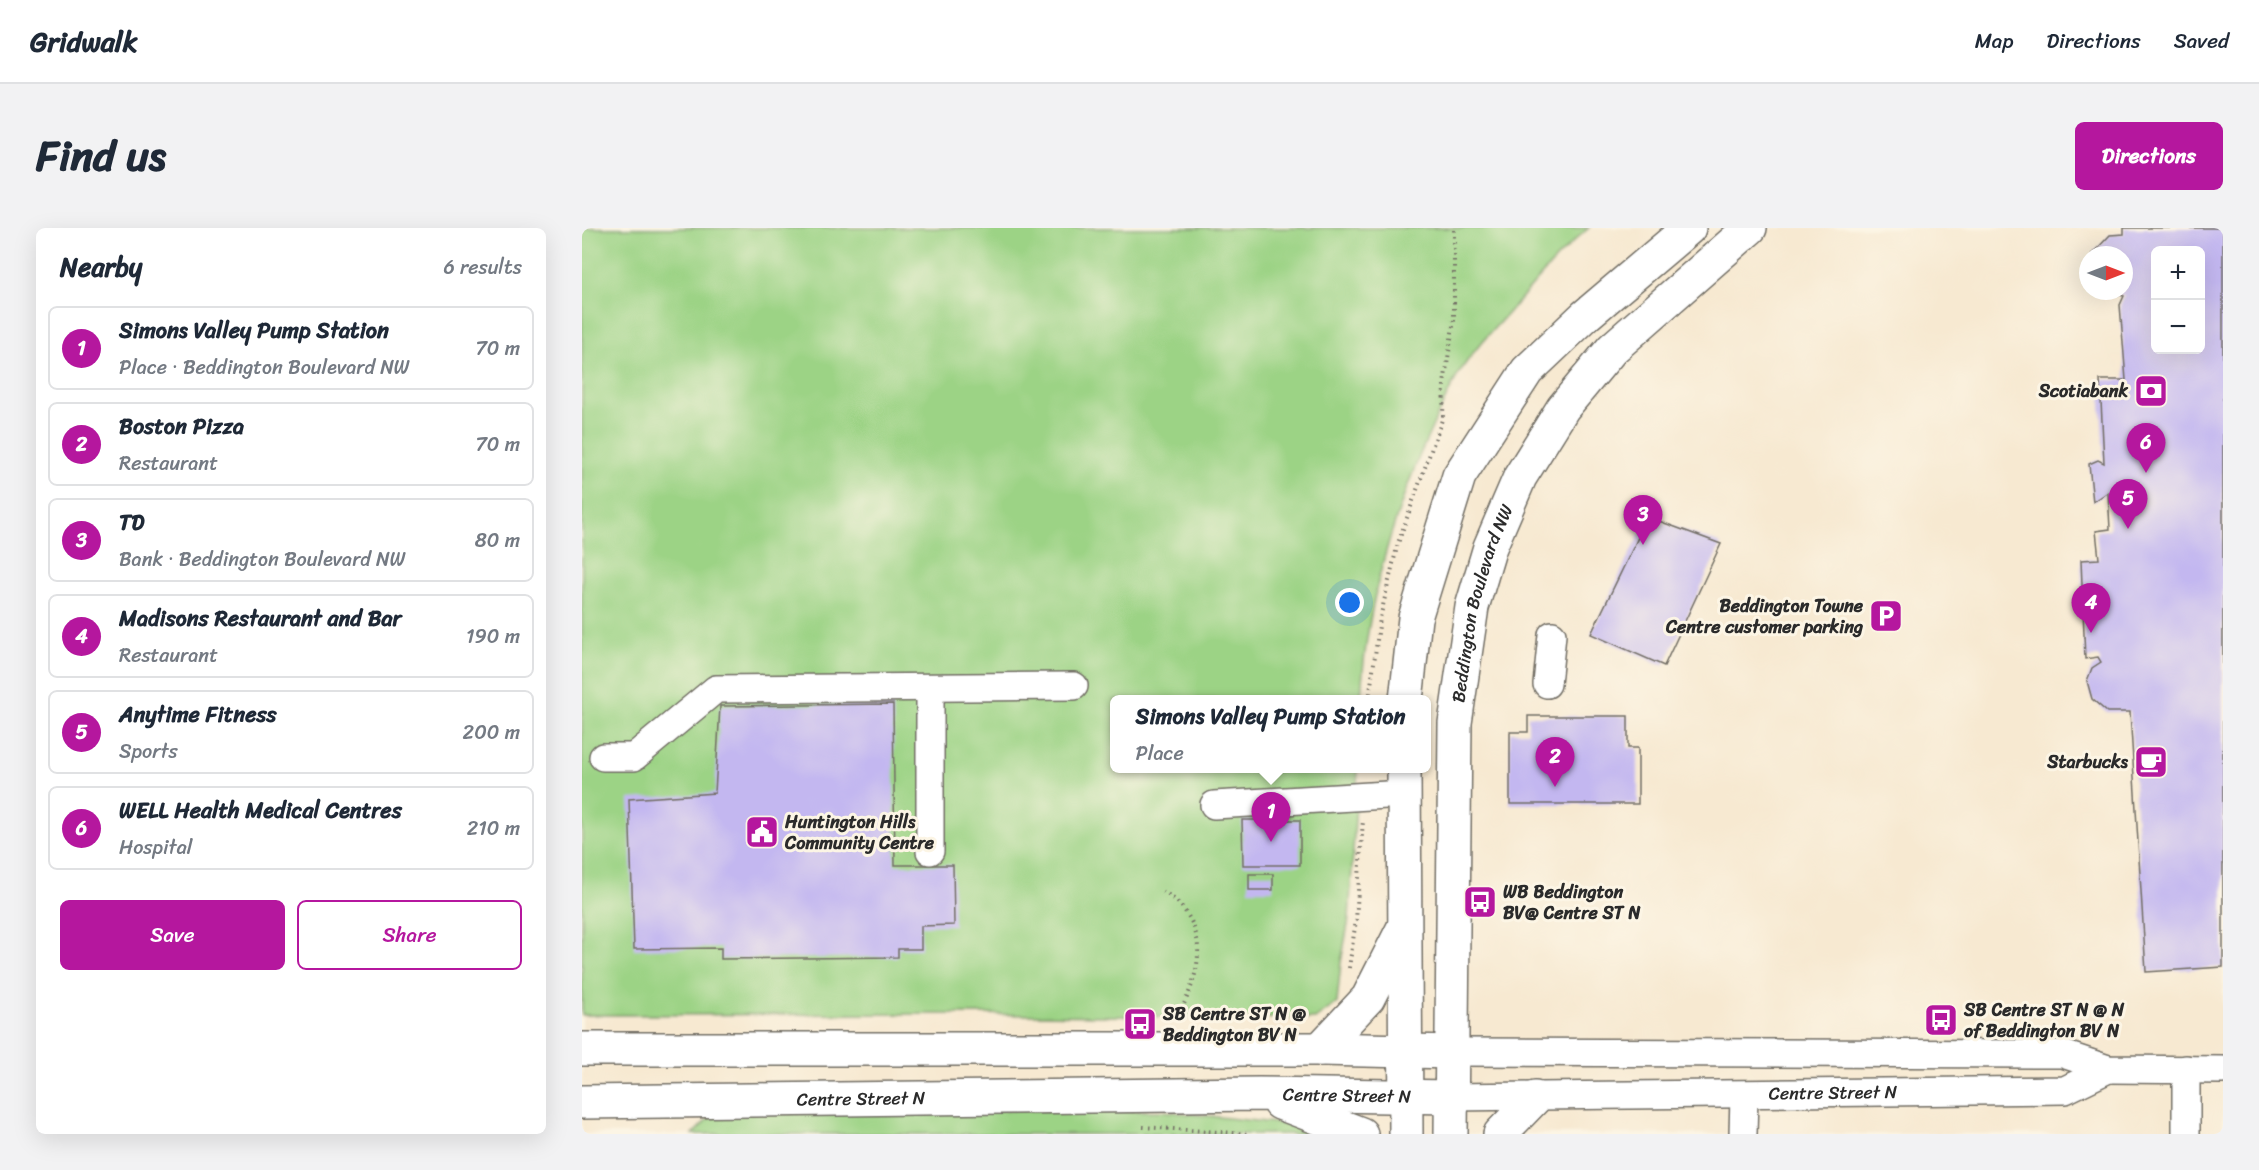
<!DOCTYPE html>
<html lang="en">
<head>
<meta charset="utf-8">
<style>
	:root { --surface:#fff; --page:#f2f2f3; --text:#1f2937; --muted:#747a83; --line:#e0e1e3; --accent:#b5179e }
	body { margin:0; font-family:Sriracha,sans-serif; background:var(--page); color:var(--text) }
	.controls { position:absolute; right:18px; top:18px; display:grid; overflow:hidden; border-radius:9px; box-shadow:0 6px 24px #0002 }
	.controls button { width:54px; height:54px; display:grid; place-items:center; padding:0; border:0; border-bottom:2px solid var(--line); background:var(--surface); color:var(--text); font:30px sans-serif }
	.compass { position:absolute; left:1497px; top:18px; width:54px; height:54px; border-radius:50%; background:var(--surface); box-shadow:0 6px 24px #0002; rotate:90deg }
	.you { position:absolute; left:768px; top:375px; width:21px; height:21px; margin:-15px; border:4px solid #fff; border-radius:50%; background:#1a73e8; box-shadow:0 0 0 9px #1a73e833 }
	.badge { display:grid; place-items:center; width:39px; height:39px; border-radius:50%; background:var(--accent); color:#fff; font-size:20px; font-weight:700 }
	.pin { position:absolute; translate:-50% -50px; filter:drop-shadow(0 2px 3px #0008) }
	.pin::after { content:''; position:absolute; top:32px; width:21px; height:18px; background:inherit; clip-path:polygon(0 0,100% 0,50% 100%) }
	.popup { position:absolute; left:528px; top:467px; width:321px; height:78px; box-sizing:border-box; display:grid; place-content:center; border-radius:9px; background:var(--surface); filter:drop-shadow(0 2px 4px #0005); font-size:20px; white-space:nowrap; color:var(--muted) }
	.popup b { font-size:22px; color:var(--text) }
	.popup::after { content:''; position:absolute; left:50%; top:100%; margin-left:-12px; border:12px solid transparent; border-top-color:var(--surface) }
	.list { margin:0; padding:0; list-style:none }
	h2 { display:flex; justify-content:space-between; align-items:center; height:78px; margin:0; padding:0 24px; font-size:26px }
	h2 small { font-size:20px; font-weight:400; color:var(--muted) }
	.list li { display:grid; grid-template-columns:39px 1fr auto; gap:18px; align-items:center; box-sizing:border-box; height:84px; margin:0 12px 12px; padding:0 12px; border:2px solid var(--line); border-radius:9px }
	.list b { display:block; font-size:22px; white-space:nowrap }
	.list p { margin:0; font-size:20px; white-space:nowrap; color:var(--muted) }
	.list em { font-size:20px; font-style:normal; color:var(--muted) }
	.actions { display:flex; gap:12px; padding:18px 24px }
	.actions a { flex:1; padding:14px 0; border:2px solid var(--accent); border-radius:9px; text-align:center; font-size:21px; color:var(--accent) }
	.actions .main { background:var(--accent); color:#fff }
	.map { position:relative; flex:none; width:1641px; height:906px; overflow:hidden; border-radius:9px }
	header { display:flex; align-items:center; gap:36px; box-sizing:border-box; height:84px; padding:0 30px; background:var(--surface); border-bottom:2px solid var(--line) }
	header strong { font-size:28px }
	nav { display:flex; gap:33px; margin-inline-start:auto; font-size:21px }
	.intro { display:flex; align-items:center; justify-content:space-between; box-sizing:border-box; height:144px; padding:0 36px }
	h1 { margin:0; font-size:42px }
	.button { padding:15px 27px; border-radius:9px; background:var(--accent); color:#fff; font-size:21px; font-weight:700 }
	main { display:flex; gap:36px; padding:0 36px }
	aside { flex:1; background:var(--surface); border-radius:9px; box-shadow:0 6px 24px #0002 }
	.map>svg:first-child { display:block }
</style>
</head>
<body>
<header>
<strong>Gridwalk</strong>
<nav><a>Map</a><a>Directions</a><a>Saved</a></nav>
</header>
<div class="intro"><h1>Find us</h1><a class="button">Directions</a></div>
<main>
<aside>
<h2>Nearby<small>6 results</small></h2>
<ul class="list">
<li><span class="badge">1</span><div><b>Simons Valley Pump Station</b><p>Place · Beddington Boulevard NW</p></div><em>70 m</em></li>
<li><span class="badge">2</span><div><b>Boston Pizza</b><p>Restaurant</p></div><em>70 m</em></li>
<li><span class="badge">3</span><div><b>TD</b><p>Bank · Beddington Boulevard NW</p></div><em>80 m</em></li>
<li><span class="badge">4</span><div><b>Madisons Restaurant and Bar</b><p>Restaurant</p></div><em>190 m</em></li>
<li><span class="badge">5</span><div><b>Anytime Fitness</b><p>Sports</p></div><em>200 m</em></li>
<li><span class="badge">6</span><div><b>WELL Health Medical Centres</b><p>Hospital</p></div><em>210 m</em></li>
</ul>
<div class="actions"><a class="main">Save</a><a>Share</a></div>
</aside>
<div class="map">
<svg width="1641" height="906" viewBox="0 0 1641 906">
	<rect width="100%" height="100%" fill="#fcf5e5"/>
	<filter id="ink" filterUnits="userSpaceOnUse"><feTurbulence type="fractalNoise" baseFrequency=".0167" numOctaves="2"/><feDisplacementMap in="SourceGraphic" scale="12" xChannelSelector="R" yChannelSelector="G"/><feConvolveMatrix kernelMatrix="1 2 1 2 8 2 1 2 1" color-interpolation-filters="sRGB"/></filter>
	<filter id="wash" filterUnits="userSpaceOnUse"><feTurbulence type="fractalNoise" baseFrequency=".008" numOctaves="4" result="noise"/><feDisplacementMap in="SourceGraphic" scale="24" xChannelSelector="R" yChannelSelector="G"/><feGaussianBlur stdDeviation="1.35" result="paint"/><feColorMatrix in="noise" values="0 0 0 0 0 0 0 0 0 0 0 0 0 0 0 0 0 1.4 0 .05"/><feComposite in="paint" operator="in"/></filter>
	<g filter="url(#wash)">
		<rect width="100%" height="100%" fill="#f7e9d1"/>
		<g fill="#9cd385" stroke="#647f58" stroke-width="1.5">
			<path d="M 0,0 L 1007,0 C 980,22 958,49 935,75 C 913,100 888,124 872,154 C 822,250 784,362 779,471 L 533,472 L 533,540 L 776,541 L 767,691 L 759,734 L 755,775 L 733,791 L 388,786 L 0,787 Z"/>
			<path d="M 154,881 L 581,883 L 722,898 L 745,906 L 111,906 L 126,891 Z"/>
		</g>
		<g id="blocks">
			<g fill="#c3b7f0" fill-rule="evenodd">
				<path d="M 1542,0 L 1641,0 L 1641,739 L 1564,744 L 1548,484 L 1525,484 L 1510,471 L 1505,453 L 1510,440 L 1519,434 L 1516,429 L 1503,431 L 1499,332 L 1517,331 L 1514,303 L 1528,301 L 1526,264 L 1511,274 L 1507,236 L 1516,232 L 1522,235 L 1518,152 L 1544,152 L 1538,77 L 1542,68 L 1525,64 L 1542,63 L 1542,27 L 1511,27 L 1511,25 L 1528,7 L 1542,6 ZM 1574,22 L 1618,22 L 1618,122 L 1574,122 Z"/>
				<path d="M 1066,289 L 1139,316 L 1082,438 L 1009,406 Z"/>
				<path d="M 311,476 L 313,637 L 371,637 L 372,697 L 339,698 L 339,721 L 316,721 L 316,729 L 139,731 L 139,720 L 52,721 L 47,571 L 133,565 L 138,478 Z"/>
				<path d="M 946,488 L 1046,488 L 1046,520 L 1056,520 L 1056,576 L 928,576 L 928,504 L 946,504 Z"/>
				<path d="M 660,592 L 718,592 L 718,637 L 661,637 Z"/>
				<rect x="667" y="646" width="24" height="16"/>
			</g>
		</g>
	</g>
	<g filter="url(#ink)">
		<use href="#blocks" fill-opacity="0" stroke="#726e65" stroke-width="1.5"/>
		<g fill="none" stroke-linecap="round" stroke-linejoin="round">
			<defs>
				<g id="minor">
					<path d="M 965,456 L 970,407"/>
					<path d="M 348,460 L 348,623"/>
					<path d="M 21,529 L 52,529 L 134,461 L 492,458"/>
					<path d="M 632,577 L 822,566"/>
					<path d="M 871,824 L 1481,826 L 1526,841 L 1641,842"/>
					<path id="s1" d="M 870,869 L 1483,862 L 1526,841"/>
					<path d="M 1161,906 L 1162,868"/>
					<path d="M 1604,906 L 1604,841"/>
				</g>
				<g id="major">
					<path d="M 824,472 L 833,390 L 877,248 L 945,143 L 1003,88 L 1107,0"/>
					<path d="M 822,540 L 824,906"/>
					<path d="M 0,821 L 738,821 L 871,824"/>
					<path d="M 738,821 L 786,770 L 822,699"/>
					<path id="s2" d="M 0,874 L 677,866 L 870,869"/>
					<path d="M 698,875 L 779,906"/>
					<path id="s3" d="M 869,906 L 873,495 L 890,379 L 908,319 L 938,249 L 981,180 L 1030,121 L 1168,0"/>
					<path d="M 918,906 L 953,870"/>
				</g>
			</defs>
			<use href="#minor" stroke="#726e65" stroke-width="30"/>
			<use href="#major" stroke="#726e65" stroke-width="36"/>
			<g stroke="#726e65" stroke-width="4" stroke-dasharray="1.5 4.5" stroke-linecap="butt">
				<path d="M 787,472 L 798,390 L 816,315 L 861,189 L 862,156 L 872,92 L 872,0"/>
				<path d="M 581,663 C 588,668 597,674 602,682 C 629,717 612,758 594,792"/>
				<path d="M 899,665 L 913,665"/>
				<path d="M 767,740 L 774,692 L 781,592"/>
				<path d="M 561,899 L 668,906"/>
			</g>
			<use href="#minor" stroke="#fff" stroke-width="27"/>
			<use href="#major" stroke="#fff" stroke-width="33"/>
		</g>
	</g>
	<defs>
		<symbol id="bank-square" viewBox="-11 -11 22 22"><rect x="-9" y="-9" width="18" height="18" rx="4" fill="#b5179e" stroke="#fcf5e5"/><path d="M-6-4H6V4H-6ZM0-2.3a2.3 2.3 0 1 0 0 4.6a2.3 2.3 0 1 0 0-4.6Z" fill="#fff"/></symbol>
		<symbol id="parking-square" viewBox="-11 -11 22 22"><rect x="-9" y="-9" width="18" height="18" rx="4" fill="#b5179e" stroke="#fcf5e5"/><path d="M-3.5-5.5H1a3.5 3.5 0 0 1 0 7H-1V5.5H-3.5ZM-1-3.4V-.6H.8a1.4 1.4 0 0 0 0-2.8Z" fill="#fff"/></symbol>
		<symbol id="cafe-square" viewBox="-11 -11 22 22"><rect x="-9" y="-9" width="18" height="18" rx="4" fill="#b5179e" stroke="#fcf5e5"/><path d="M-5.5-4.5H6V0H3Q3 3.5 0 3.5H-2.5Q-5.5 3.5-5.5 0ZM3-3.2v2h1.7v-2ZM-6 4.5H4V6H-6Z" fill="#fff"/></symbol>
		<symbol id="civic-square" viewBox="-11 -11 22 22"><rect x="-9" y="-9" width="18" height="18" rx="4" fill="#b5179e" stroke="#fcf5e5"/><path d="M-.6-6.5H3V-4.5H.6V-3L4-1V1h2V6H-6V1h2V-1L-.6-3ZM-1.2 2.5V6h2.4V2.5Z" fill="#fff"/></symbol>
		<symbol id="bus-square" viewBox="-11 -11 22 22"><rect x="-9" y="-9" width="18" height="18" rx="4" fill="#b5179e" stroke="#fcf5e5"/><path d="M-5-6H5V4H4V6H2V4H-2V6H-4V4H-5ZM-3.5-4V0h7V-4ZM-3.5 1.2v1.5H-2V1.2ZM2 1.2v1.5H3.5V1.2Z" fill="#fff"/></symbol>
	</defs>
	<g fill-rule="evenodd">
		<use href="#bank-square" x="1550" y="144" width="38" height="38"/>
		<use href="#parking-square" x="1285" y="369" width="38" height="38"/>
		<use href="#cafe-square" x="1550" y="515" width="38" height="38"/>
		<use href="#civic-square" x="161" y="585" width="38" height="38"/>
		<use href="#bus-square" x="879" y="655" width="38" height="38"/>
		<use href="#bus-square" x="1340" y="773" width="38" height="38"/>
		<use href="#bus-square" x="539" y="777" width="38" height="38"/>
	</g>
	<g text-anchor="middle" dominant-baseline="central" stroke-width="6" stroke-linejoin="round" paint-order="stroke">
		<g font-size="18" font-weight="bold" fill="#2b2b2b" stroke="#fcf5e5" text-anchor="start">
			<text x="1546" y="163" text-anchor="end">Scotiabank</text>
			<text x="1281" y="378" text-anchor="end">Beddington Towne<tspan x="1281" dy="21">Centre customer parking</tspan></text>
			<text x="1546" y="534" text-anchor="end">Starbucks</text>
			<text x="203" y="594">Huntington Hills<tspan x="203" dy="21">Community Centre</tspan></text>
			<text x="921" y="664">WB Beddington<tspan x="921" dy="21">BV@ Centre ST N</tspan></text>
			<text x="1382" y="782">SB Centre ST N @ N<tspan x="1382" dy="21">of Beddington BV N</tspan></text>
			<text x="581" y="786">SB Centre ST N @<tspan x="581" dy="21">Beddington BV N</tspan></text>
		</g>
		<g font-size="18" fill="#2b2b2b" stroke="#fcf5e5">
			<text stroke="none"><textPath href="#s3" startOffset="534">Beddington Boulevard NW</textPath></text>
			<text stroke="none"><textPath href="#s1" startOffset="381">Centre Street N</textPath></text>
			<text stroke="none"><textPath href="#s2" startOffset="765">Centre Street N</textPath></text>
			<text stroke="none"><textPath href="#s2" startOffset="279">Centre Street N</textPath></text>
		</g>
	</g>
</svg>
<div class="controls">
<button>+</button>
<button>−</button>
</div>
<svg class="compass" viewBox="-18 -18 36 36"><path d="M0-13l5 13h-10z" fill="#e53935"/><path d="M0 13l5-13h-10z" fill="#747a83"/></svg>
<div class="you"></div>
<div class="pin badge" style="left:689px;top:614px">1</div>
<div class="popup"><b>Simons Valley Pump Station</b>Place</div>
<div class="pin badge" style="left:973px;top:559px">2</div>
<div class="pin badge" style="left:1061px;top:317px">3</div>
<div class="pin badge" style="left:1509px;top:405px">4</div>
<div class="pin badge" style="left:1546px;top:301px">5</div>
<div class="pin badge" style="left:1564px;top:245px">6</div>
</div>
</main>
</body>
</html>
